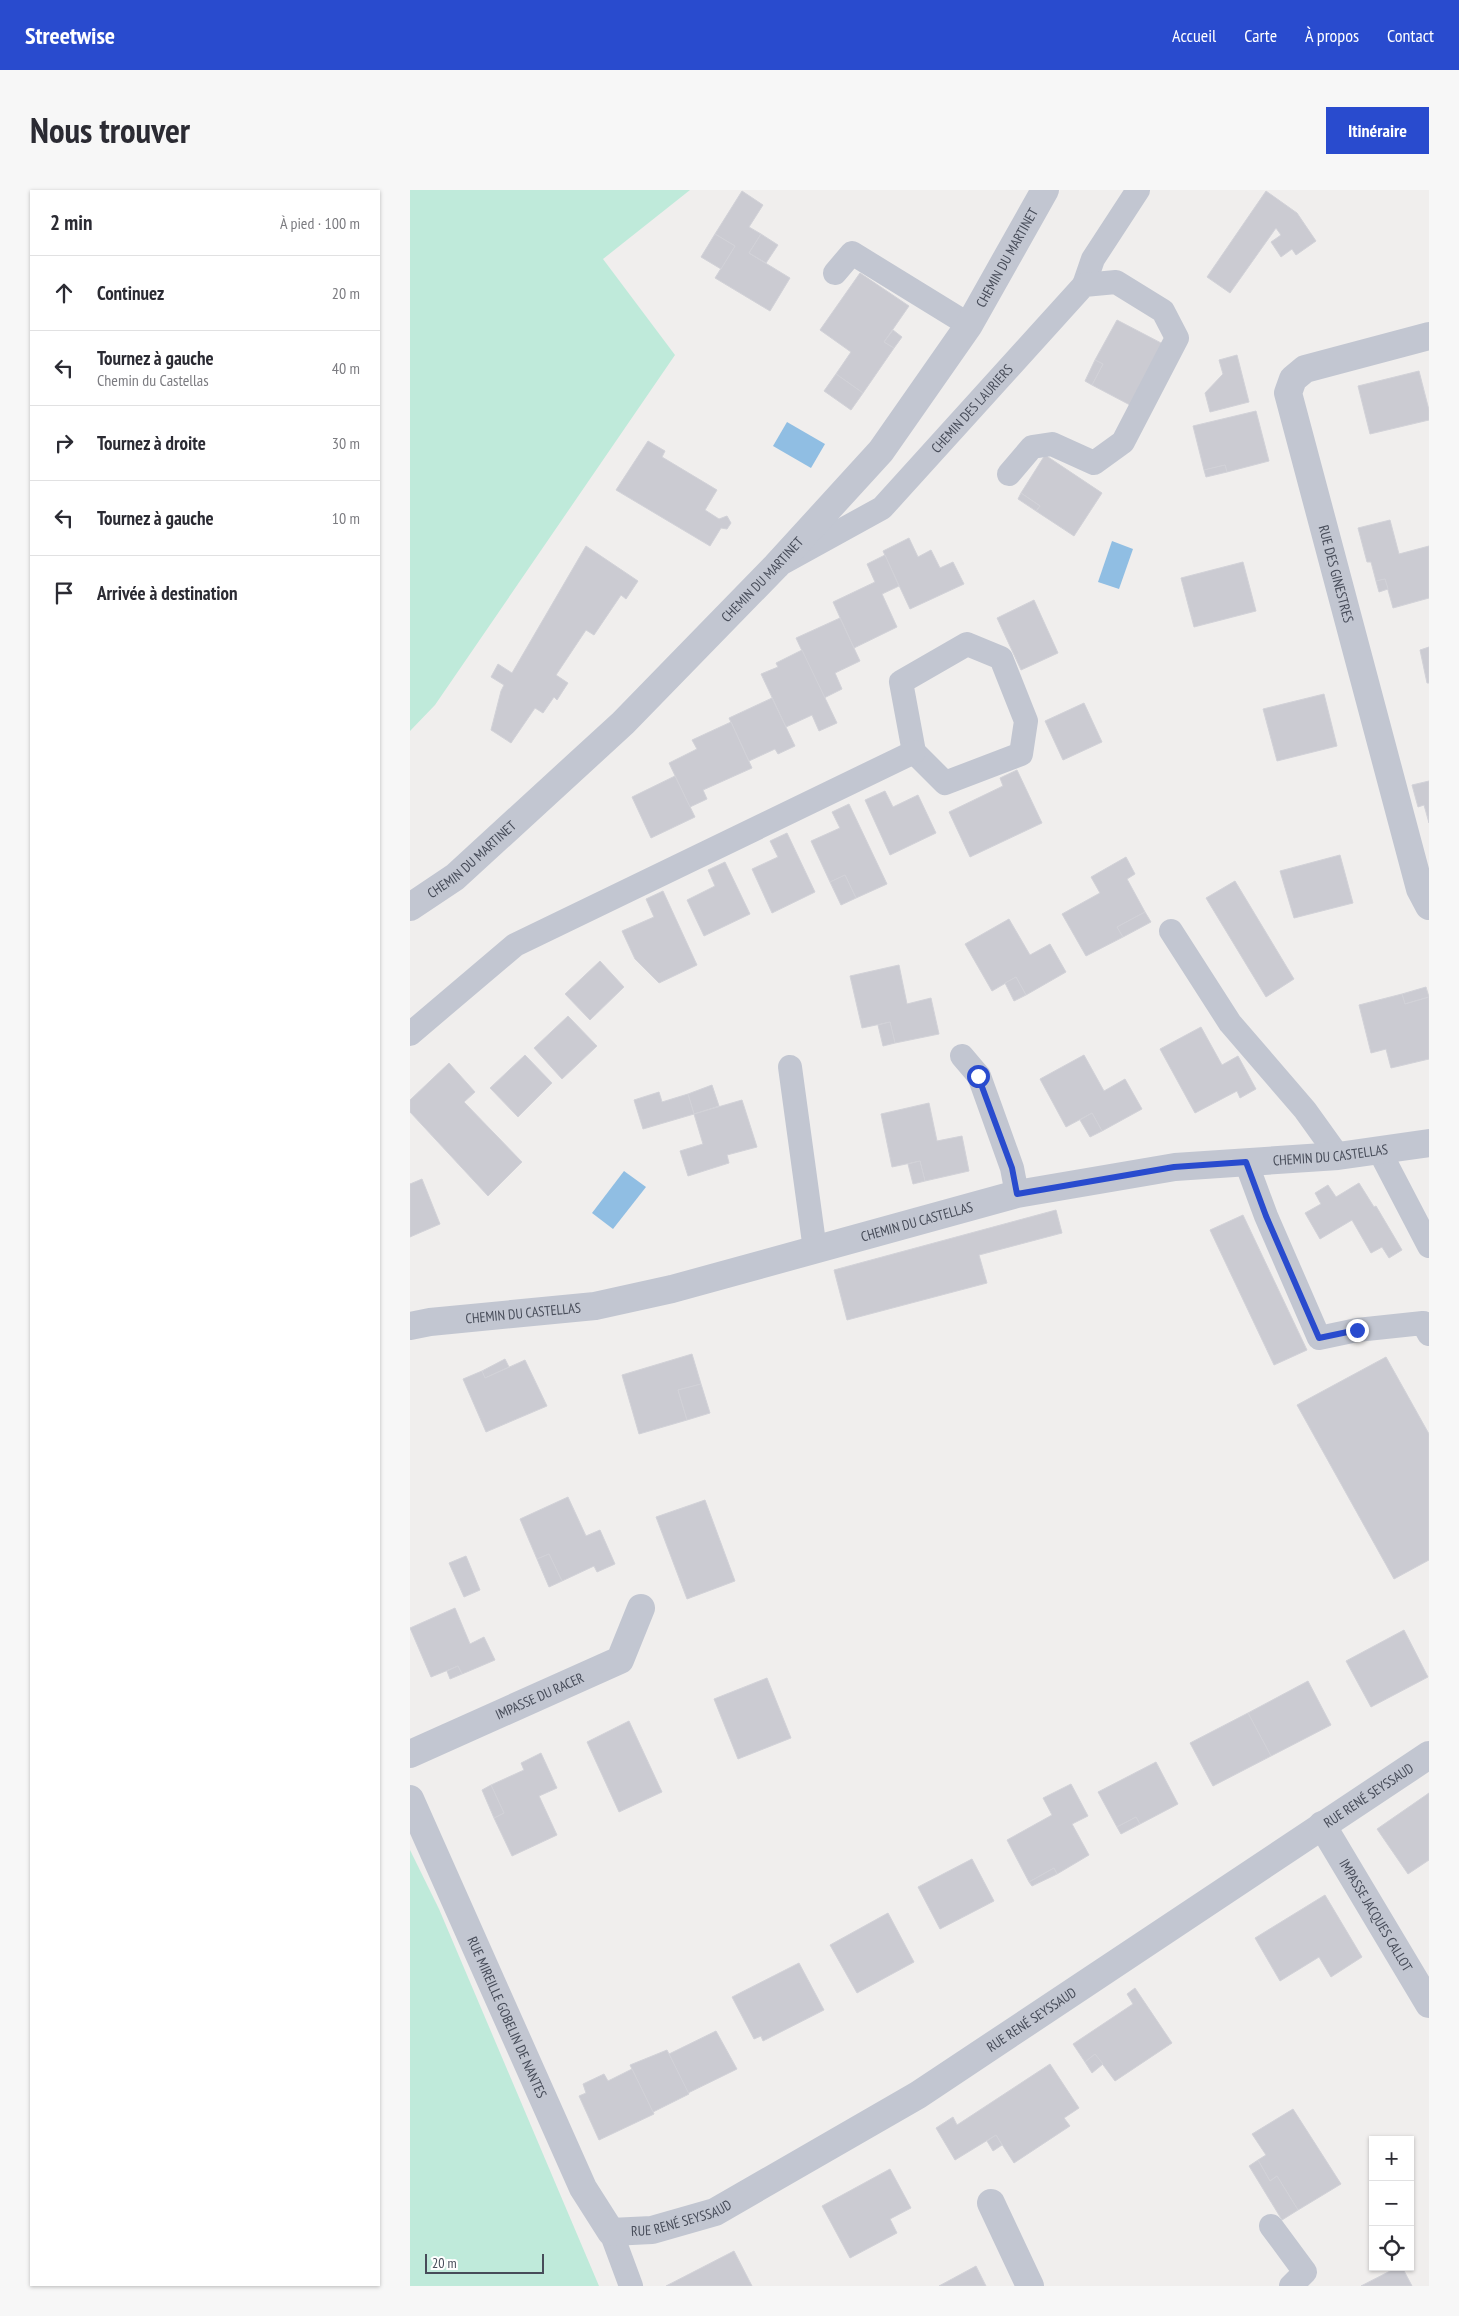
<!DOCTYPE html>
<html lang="fr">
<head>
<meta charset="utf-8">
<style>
	:root { --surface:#fff; --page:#f7f7f7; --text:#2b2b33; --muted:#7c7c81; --line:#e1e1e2; --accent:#294bce }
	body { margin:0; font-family:"PT Sans Narrow",sans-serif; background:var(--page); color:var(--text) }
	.controls { position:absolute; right:15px; bottom:15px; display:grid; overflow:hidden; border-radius:0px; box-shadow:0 1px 4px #0004 }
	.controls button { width:45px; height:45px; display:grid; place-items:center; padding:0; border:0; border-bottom:1px solid var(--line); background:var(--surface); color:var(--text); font:25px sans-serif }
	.scale { position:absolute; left:15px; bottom:12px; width:119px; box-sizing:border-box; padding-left:5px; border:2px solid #474c59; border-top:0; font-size:14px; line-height:18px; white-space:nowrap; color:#474c59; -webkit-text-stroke:4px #fff; paint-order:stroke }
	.stop { position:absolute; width:15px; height:15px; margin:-11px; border:4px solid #294bce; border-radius:50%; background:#fff }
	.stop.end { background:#294bce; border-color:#fff; box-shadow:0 1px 5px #0008 }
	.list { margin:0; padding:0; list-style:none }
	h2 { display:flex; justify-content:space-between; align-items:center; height:65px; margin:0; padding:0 20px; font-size:21px }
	h2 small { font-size:16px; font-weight:400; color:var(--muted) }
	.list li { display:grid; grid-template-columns:32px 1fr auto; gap:15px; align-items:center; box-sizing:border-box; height:75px; padding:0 20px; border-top:1px solid var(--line) }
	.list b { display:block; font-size:19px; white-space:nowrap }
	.list p { margin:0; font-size:16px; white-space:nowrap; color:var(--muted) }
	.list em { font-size:16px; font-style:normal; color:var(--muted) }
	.icon { flex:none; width:28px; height:28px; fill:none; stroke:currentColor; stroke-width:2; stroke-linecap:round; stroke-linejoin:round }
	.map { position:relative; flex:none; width:1019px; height:2096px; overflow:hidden; border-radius:0px }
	header { display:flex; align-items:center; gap:30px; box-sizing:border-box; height:70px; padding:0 25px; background:var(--accent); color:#fff }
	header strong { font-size:24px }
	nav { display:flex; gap:28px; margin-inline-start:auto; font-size:18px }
	.intro { display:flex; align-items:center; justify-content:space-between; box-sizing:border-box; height:120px; padding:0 30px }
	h1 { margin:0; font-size:35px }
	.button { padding:12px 22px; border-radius:0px; background:var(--accent); color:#fff; font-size:18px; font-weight:700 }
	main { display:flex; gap:30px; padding:0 30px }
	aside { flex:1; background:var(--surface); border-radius:0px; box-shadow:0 1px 4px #0004 }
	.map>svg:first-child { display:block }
</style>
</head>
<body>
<header>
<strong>Streetwise</strong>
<nav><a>Accueil</a><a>Carte</a><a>À propos</a><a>Contact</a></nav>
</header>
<div class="intro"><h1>Nous trouver</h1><a class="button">Itinéraire</a></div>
<main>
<aside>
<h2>2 min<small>À pied · 100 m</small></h2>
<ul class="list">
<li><svg class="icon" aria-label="ahead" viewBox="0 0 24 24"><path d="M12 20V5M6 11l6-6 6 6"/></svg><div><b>Continuez</b></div><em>20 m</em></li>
<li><svg class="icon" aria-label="left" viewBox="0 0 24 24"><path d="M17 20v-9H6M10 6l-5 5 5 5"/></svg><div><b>Tournez à gauche</b><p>Chemin du Castellas</p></div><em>40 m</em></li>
<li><svg class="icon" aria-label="right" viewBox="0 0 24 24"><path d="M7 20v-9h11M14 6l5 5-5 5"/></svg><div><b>Tournez à droite</b></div><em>30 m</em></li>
<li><svg class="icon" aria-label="left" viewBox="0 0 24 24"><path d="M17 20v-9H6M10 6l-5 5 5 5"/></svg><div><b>Tournez à gauche</b></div><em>10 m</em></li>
<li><svg class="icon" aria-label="arrive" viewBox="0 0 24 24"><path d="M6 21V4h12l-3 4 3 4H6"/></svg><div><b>Arrivée à destination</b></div></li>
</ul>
</aside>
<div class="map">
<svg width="1019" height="2096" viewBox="0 0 1019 2096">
	<rect width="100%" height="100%" fill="#f0eeed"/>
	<g fill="#bfeada">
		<path d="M 0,0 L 280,0 L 193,69 L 265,165 L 25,515 L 0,541 Z"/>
		<path d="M 0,1660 L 29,1719 L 189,2096 L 0,2096 Z"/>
	</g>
	<g fill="#90bee3">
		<path d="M 377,232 L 415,254 L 401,278 L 363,256 Z"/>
		<path d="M 702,351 L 723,359 L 709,399 L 688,392 Z"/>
		<path d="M 214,981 L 236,997 L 203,1039 L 182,1023 Z"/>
	</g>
	<g fill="#cbcbd2" stroke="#d2d2d8">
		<path d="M 332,1 L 353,15 L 339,37 L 351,44 L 339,63 L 380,88 L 360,121 L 305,88 L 325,56 L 305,44 Z"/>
		<path d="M 856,1 L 887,23 L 906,51 L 886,65 L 882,59 L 871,67 L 861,52 L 871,45 L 866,38 L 820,103 L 797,87 Z"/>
		<path d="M 305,44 L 325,56 L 311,79 L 291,67 Z"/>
		<path d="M 351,44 L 368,55 L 356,73 L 339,63 Z"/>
		<path d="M 450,83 L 499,116 L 474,152 L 484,158 L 453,203 L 426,184 L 441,162 L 410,140 Z"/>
		<path d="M 707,130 L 753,154 L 720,215 L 682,195 L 693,174 L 685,170 Z"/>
		<path d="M 483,140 L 492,147 L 484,158 L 474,152 Z"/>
		<path d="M 827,165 L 839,212 L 800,222 L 795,203 L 813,184 L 809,170 Z"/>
		<path d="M 685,170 L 693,174 L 682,195 L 675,191 Z"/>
		<path d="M 1009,181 L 1019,220 L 1019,230 L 960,244 L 948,196 Z"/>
		<path d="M 426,184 L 453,203 L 441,220 L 414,201 Z"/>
		<path d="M 846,221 L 859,271 L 817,282 L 815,275 L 794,280 L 783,236 Z"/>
		<path d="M 238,251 L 255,261 L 252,267 L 307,300 L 295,320 L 309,329 L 317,326 L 321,333 L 317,339 L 311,338 L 300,356 L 206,300 Z"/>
		<path d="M 635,265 L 692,303 L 664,346 L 626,321 L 630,316 L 611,303 Z"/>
		<path d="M 815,275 L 817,282 L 796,287 L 794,280 Z"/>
		<path d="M 611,303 L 630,316 L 626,321 L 608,309 Z"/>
		<path d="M 980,330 L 989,364 L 1019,356 L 1019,408 L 983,418 L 975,389 L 966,391 L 961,372 L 957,372 L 948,338 Z"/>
		<path d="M 499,348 L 508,367 L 521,360 L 530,378 L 543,372 L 554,394 L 500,419 L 473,361 Z"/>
		<path d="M 176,356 L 228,391 L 216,409 L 211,405 L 184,445 L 176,440 L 146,485 L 158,493 L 147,510 L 144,507 L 133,523 L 125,518 L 101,553 L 81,540 L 91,501 L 94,495 L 81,487 L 88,474 L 102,483 Z"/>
		<path d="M 475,365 L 489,396 L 472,404 L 487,437 L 444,458 L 423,412 L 465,392 L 457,374 Z"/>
		<path d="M 833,372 L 846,421 L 784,437 L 771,388 Z"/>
		<path d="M 975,389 L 978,399 L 969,402 L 966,391 Z"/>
		<path d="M 624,410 L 648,463 L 611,480 L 587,428 Z"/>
		<path d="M 430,428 L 450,471 L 425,483 L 432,499 L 414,508 L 386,448 Z"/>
		<path d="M 1019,457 L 1019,493 L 1017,493 L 1010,460 Z"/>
		<path d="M 392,460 L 427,533 L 409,541 L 402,525 L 376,537 L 351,484 L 368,477 L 366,473 Z"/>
		<path d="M 914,504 L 927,556 L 867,571 L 853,519 Z"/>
		<path d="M 362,508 L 385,556 L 368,564 L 365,559 L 339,571 L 319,528 Z"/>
		<path d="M 674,513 L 692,552 L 653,570 L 635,531 Z"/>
		<path d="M 321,532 L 342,578 L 293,600 L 297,609 L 280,617 L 259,573 L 287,559 L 282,550 Z"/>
		<path d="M 607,580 L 632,633 L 560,667 L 539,622 L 593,596 L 590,588 Z"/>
		<path d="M 265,586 L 285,627 L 241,648 L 222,607 Z"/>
		<path d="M 1019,591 L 1019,633 L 1014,615 L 1008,617 L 1002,595 Z"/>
		<path d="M 475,601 L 483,617 L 508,605 L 526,643 L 480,665 L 455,610 Z"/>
		<path d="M 439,614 L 477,694 L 446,708 L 435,685 L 420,692 L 401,651 L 430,638 L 422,622 Z"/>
		<path d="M 377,643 L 405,702 L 362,723 L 342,679 L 368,667 L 360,651 Z"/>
		<path d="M 930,665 L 943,713 L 884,728 L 870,681 Z"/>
		<path d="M 716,667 L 725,684 L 717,689 L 735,722 L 707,737 L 713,747 L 676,766 L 652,724 L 690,703 L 681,687 Z"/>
		<path d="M 315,672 L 340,724 L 294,746 L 277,710 L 305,696 L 298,680 Z"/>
		<path d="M 435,685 L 446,708 L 431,715 L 420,692 Z"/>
		<path d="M 825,691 L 884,789 L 856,807 L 796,708 Z"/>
		<path d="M 253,701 L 287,775 L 249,793 L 225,769 L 212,741 L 244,727 L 236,709 Z"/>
		<path d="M 735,722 L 741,732 L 713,747 L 707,737 Z"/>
		<path d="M 599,729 L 620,765 L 640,754 L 656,782 L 616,805 L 606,787 L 582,801 L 555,754 Z"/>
		<path d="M 190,771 L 214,797 L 180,830 L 155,804 Z"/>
		<path d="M 489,775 L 497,814 L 521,808 L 529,844 L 485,853 L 480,832 L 452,838 L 440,786 Z"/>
		<path d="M 606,787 L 616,805 L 604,811 L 595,793 Z"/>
		<path d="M 1016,797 L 1019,807 L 995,814 L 992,804 Z"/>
		<path d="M 992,804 L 995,814 L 1019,807 L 1019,869 L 981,878 L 976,859 L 961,863 L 949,815 Z"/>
		<path d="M 158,826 L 187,856 L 152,889 L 124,858 Z"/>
		<path d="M 480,832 L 485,853 L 473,856 L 468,835 Z"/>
		<path d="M 791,837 L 812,875 L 828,866 L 846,899 L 830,908 L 827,901 L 785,923 L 750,859 Z"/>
		<path d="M 115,865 L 142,893 L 108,927 L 80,898 Z"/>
		<path d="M 674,865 L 694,901 L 715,889 L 732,919 L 692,941 L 682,923 L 656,937 L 630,889 Z"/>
		<path d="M 39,873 L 65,902 L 54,912 L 112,972 L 78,1006 L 0,922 L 0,910 Z"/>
		<path d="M 302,895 L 309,916 L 284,924 L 278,904 Z"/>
		<path d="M 249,902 L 252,912 L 278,904 L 284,924 L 233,939 L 224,910 Z"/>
		<path d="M 332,910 L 347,957 L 317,965 L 319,973 L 278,986 L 270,961 L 293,954 L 284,924 Z"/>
		<path d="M 519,913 L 527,951 L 552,946 L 559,981 L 515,991 L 510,971 L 482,977 L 471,924 Z"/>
		<path d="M 682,923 L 692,941 L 680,947 L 670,930 Z"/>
		<path d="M 510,971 L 515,991 L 503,994 L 498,974 Z"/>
		<path d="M 12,989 L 30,1034 L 0,1047 L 0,994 Z"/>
		<path d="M 949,993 L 964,1017 L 966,1016 L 992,1060 L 979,1068 L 972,1057 L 961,1063 L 942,1030 L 910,1049 L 895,1023 L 911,1014 L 905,1003 L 918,995 L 926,1007 Z"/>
		<path d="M 646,1020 L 652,1043 L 569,1065 L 577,1093 L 437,1130 L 424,1080 Z"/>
		<path d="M 833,1025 L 897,1160 L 864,1175 L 800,1040 Z"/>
		<path d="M 282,1164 L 291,1194 L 268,1200 L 277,1230 L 229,1244 L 212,1185 Z"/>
		<path d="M 976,1167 L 1019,1244 L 1019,1370 L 984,1389 L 887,1215 Z"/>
		<path d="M 95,1169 L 99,1177 L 75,1188 L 72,1181 Z"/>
		<path d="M 115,1170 L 137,1216 L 76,1242 L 53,1189 L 72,1181 L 75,1188 Z"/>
		<path d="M 291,1194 L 300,1223 L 277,1230 L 268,1200 Z"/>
		<path d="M 158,1307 L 176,1346 L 190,1340 L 205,1374 L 187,1382 L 184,1376 L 152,1391 L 139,1364 L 127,1369 L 110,1329 Z"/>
		<path d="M 295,1310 L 325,1391 L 277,1409 L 246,1327 Z"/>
		<path d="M 139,1364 L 152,1391 L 139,1397 L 127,1369 Z"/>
		<path d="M 56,1366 L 70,1400 L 54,1407 L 39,1373 Z"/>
		<path d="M 45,1418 L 60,1454 L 74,1447 L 85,1470 L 52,1484 L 48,1476 L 21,1487 L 0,1438 Z"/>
		<path d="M 994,1440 L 1018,1487 L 961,1517 L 936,1471 Z"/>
		<path d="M 48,1476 L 52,1484 L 40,1489 L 37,1481 Z"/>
		<path d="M 357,1488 L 381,1548 L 328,1569 L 304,1509 Z"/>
		<path d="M 898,1491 L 921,1535 L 861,1566 L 838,1523 Z"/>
		<path d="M 838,1523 L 861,1566 L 803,1596 L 780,1553 Z"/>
		<path d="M 219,1531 L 252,1602 L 209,1622 L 177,1552 Z"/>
		<path d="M 131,1563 L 147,1598 L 129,1606 L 147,1645 L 102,1666 L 84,1628 L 94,1623 L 81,1595 L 114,1580 L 111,1573 Z"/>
		<path d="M 746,1572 L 768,1614 L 730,1634 L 726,1627 L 707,1637 L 688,1602 Z"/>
		<path d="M 661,1594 L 678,1626 L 662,1634 L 679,1665 L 647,1684 L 644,1678 L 619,1692 L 597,1650 L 642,1625 L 633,1608 Z"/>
		<path d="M 81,1595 L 94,1623 L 84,1628 L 72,1600 Z"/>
		<path d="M 1019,1603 L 1019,1670 L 998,1684 L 967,1639 Z"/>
		<path d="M 726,1627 L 730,1634 L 711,1644 L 707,1637 Z"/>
		<path d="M 562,1669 L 584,1711 L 530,1739 L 508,1697 Z"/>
		<path d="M 644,1678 L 647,1684 L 622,1696 L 619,1692 Z"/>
		<path d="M 915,1705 L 952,1767 L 921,1787 L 909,1767 L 870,1791 L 845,1748 Z"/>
		<path d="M 478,1723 L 504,1772 L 447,1803 L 420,1755 Z"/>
		<path d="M 389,1773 L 414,1820 L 353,1851 L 351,1846 L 344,1849 L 322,1807 Z"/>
		<path d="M 725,1798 L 762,1853 L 705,1891 L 685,1864 L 675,1872 L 663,1854 L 723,1814 L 717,1804 Z"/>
		<path d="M 306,1841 L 327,1879 L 278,1903 L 259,1864 Z"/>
		<path d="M 257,1860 L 279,1904 L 243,1922 L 220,1875 Z"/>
		<path d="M 685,1864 L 693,1874 L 682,1883 L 675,1872 Z"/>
		<path d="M 640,1874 L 669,1918 L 654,1928 L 660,1936 L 604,1973 L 586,1945 L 545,1970 L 526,1938 L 543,1927 L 547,1935 Z"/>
		<path d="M 222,1879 L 244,1924 L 189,1950 L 169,1906 L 176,1903 L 173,1894 L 194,1884 L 198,1891 Z"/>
		<path d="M 883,1919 L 931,1994 L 888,2020 L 867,1986 L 860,1991 L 848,1970 L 856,1965 L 842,1944 Z"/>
		<path d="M 586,1945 L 592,1955 L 583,1961 L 577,1951 Z"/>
		<path d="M 848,1970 L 860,1991 L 867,1986 L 888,2020 L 872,2030 L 839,1976 Z"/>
		<path d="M 480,1979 L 501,2018 L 480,2029 L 487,2043 L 440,2068 L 412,2016 Z"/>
		<path d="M 324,2061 L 342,2096 L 256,2096 Z"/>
		<path d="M 566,2076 L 576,2096 L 529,2096 Z"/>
		<path d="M 988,2077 L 992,2077 L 1002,2096 L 951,2096 Z"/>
	</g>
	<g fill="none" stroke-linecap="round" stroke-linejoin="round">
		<g stroke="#c2c6d1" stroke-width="24">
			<path d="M 425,83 L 442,63 L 559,135"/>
			<path d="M 674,95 L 683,69 L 728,0"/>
			<path id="s1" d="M 374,372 L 472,318 L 674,95 L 706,92 L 753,121 L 767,148 L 713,252 L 684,273 L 642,254 L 622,257 L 599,284"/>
			<path d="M 557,454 L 591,468 L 616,531 L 611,564 L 535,593 L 504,562 L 491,492 Z"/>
			<path d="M 761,741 L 820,833 L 895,920 L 928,966"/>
			<path d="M 0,844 L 105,755 L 504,562"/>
			<path d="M 552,866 L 569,886 L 602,978 L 607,1004"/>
			<path d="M 380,877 L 405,1060"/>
			<path d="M 970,962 L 1019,1056"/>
			<path d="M 836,972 L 856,1026 L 909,1148 L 947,1140 L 1013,1133 L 1019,1144"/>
			<path d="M 861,2036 L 895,2082 L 881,2096"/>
			<path d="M 201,2042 L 221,2096"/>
		</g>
		<g stroke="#c2c6d1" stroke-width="28">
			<path id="s2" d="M 1019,146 L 895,179 L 883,189 L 878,203 L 1010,699 L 1019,716"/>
			<path id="s3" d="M 0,717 L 45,687 L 213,533 L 366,376 L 471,261 L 559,135 L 635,0"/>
			<path id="s4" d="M 0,1136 L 20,1132 L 185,1116 L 262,1099 L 607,1004 L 765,977 L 928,966 L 1019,953"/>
			<path id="s5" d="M 0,1564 L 210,1470 L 231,1418"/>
			<path id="s6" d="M 0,1609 L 173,1998 L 201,2042 L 242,2040 L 305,2022 L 508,1905 L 1019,1565"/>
			<path id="s7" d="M 912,1635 L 1019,1814"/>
			<path d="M 581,2013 L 620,2096"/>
		</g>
	</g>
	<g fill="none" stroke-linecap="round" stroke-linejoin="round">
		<path stroke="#294bce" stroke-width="6" d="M 568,886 L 602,978 L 607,1004 L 764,977 L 836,972 L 856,1026 L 909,1148 L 947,1140"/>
	</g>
	<g text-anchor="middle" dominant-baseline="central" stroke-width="5" stroke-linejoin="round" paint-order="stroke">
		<g font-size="14" fill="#474c59" stroke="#fff">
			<text stroke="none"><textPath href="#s3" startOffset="888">CHEMIN DU MARTINET</textPath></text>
			<text stroke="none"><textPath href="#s1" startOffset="246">CHEMIN DES LAURIERS</textPath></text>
			<text stroke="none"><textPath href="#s2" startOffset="346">RUE DES GINESTRES</textPath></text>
			<text stroke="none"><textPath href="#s3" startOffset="482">CHEMIN DU MARTINET</textPath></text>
			<text stroke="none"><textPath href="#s3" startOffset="78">CHEMIN DU MARTINET</textPath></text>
			<text stroke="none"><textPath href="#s4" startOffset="939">CHEMIN DU CASTELLAS</textPath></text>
			<text stroke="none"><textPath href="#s4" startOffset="519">CHEMIN DU CASTELLAS</textPath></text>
			<text stroke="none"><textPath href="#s4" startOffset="114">CHEMIN DU CASTELLAS</textPath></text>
			<text stroke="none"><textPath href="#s5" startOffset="142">IMPASSE DU RACER</textPath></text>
			<text stroke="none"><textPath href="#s6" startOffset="1360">RUE RENÉ SEYSSAUD</textPath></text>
			<text stroke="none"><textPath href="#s7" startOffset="105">IMPASSE JACQUES CALLOT</textPath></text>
			<text stroke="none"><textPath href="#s6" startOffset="239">RUE MIREILLE GOBELIN DE NANTES</textPath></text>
			<text stroke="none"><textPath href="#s6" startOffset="955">RUE RENÉ SEYSSAUD</textPath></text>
			<text stroke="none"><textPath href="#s6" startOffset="550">RUE RENÉ SEYSSAUD</textPath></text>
		</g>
	</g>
</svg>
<div class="controls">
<button>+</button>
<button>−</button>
<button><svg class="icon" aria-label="locate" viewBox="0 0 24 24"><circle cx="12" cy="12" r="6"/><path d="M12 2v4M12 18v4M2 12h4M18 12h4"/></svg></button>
</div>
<div class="scale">20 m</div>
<div class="stop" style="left:568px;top:886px"></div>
<div class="stop end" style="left:947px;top:1140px"></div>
</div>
</main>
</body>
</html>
